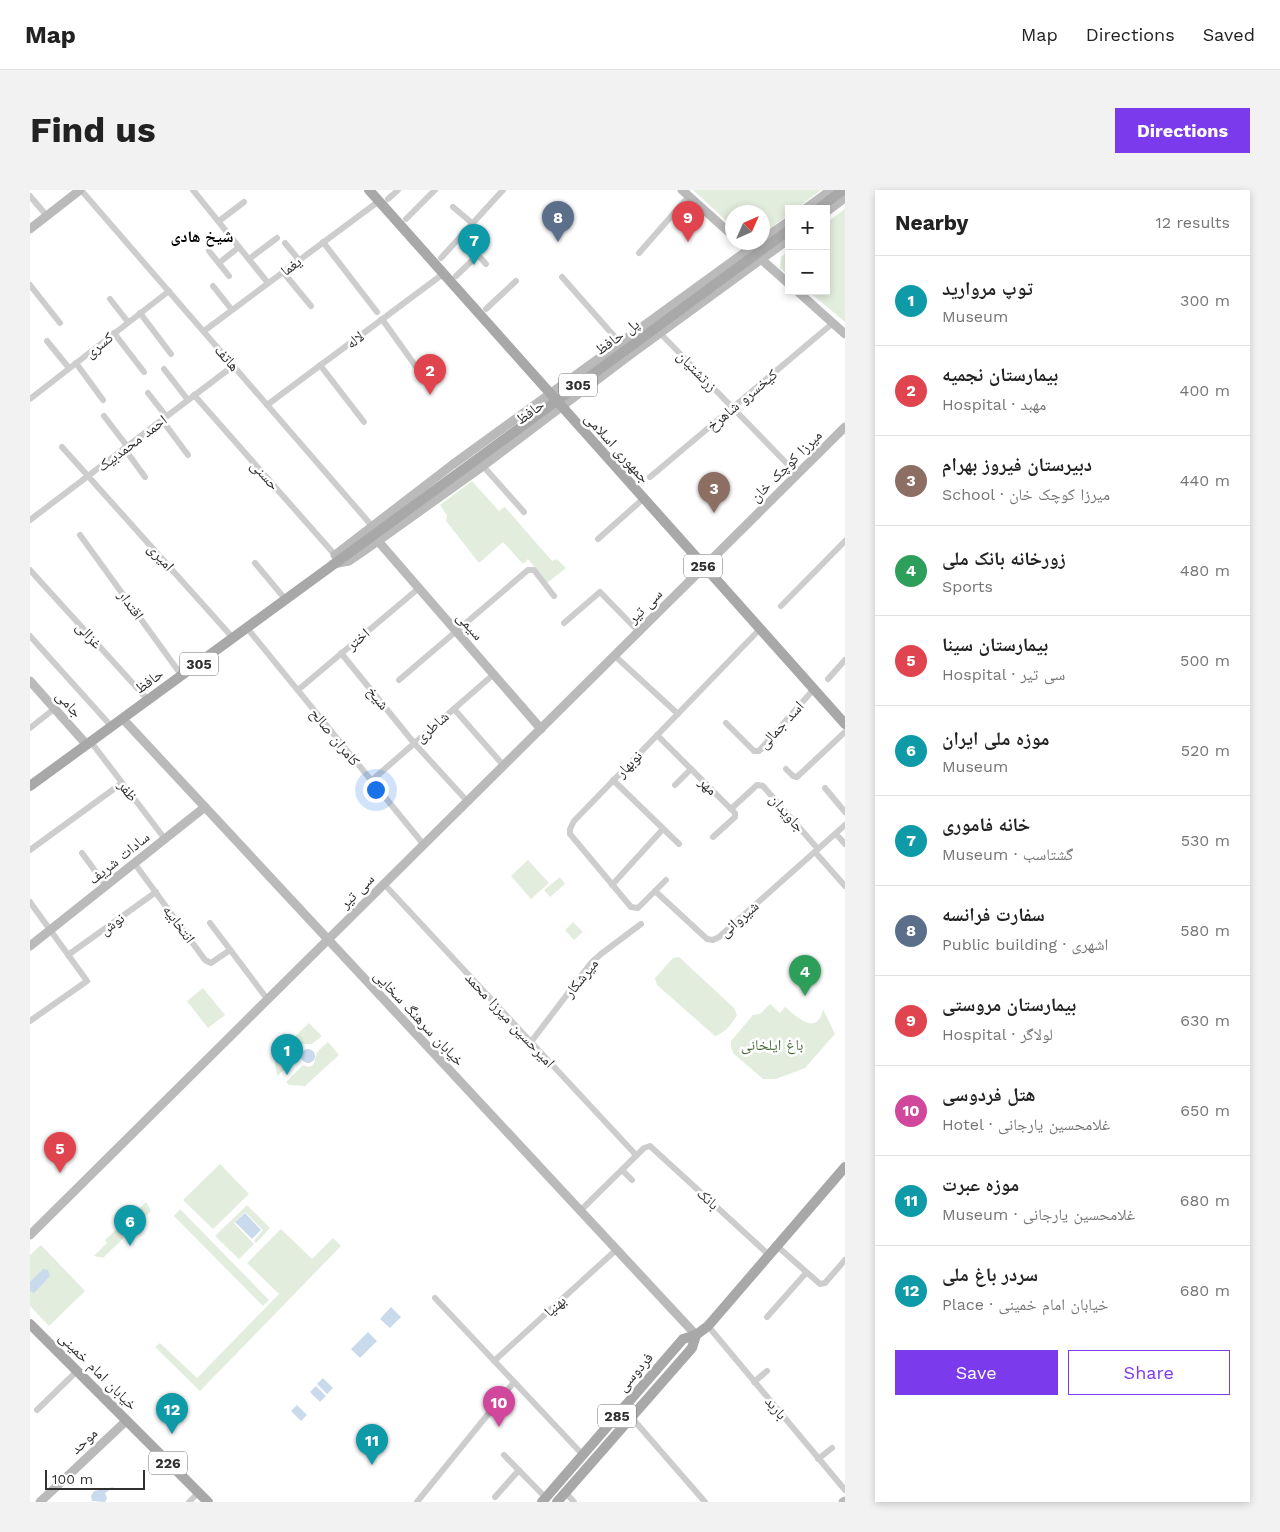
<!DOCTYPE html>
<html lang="en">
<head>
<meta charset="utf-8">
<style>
	:root { --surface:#fff; --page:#f2f2f2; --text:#222; --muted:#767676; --line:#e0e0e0; --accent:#7c3aed }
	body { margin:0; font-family:"Work Sans","Noto Naskh Arabic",sans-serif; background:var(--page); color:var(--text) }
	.controls { position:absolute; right:15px; top:15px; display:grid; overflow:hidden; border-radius:0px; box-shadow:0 2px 8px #0003 }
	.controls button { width:45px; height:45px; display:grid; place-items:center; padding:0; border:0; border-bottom:1px solid var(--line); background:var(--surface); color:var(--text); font:25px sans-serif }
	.compass { position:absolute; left:695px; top:15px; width:45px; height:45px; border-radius:50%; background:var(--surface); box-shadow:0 2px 8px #0003; rotate:45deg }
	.scale { position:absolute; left:15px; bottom:12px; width:100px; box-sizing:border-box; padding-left:5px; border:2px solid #303030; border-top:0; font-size:14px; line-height:18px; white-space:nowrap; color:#303030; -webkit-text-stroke:4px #fff; paint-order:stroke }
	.you { position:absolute; left:345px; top:599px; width:18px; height:18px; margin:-12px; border:4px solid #fff; border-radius:50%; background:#1a73e8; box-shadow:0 0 0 8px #1a73e833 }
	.badge { display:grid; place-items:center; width:32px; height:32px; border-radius:50%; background:var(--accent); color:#fff; font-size:16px; font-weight:700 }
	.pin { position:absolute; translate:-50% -41px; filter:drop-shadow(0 1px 2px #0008) }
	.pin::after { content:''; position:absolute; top:26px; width:18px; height:15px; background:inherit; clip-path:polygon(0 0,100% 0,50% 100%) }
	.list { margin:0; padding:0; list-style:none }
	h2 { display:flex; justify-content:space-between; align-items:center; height:65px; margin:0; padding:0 20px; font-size:21px }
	h2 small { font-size:16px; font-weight:400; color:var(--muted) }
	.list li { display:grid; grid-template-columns:32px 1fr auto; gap:15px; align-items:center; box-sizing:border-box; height:90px; padding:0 20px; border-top:1px solid var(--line) }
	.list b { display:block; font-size:19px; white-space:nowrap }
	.list p { margin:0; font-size:16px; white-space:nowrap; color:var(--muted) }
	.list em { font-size:16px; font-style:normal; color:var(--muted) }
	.actions { display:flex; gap:10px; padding:15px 20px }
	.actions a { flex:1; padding:11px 0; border:1px solid var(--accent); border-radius:0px; text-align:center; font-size:18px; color:var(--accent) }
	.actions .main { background:var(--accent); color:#fff }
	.map { position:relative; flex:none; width:815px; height:1312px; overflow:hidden; border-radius:0px }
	header { display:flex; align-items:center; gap:30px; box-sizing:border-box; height:70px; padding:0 25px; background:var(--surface); border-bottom:1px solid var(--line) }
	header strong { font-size:24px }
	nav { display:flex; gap:28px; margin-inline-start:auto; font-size:18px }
	.intro { display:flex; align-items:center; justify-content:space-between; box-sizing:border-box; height:120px; padding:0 30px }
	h1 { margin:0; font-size:35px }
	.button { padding:12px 22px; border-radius:0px; background:var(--accent); color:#fff; font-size:18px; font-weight:700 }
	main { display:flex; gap:30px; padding:0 30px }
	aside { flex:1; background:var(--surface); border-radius:0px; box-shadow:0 2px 8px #0003 }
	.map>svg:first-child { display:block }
</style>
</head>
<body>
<header>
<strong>Map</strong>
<nav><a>Map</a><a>Directions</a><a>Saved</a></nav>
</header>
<div class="intro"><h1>Find us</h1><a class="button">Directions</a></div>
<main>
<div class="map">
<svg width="815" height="1312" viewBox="0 0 815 1312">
	<rect width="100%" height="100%" fill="#fff"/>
	<g fill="#e3eddd">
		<path d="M 663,0 L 791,0 L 766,19 L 759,19 L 759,24 L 733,44 L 732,22 L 702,22 L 702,36 Z"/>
		<path d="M 815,19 L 815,132 L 778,101 L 796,101 L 796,33 Z"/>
		<path d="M 759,61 L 759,85 L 750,78 L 751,67 Z"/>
		<path d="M 442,291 L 469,321 L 475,317 L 522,371 L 527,369 L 536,378 L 517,393 L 498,369 L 493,374 L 473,352 L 449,373 L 416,331 L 417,325 L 410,315 Z"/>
		<path d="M 498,670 L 519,693 L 501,709 L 481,686 Z"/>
		<path d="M 530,687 L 535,694 L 520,707 L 514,700 Z"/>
		<path d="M 543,732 L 553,742 L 544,750 L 535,740 Z"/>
		<path d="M 649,767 L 704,818 L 707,825 C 701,835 696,842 685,846 L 627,795 L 625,788 L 643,768 Z"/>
		<path d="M 173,798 L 195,825 L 178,838 L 157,811 Z"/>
		<path d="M 740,814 L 750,823 L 755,817 C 767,827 787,847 793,819 L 805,844 L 775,878 L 746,889 L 733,889 L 704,864 L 701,857 L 701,851 L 723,825 L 730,824 Z"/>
		<path d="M 279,833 L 292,846 L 282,854 L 272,854 L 265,861 L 265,870 L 247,886 L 245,873 L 249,862 Z"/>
		<path d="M 298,852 L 309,865 L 275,896 L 259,895 L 256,892 L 273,875 C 285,880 284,872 286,865 C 288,860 295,855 298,852 Z"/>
		<path d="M 190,974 L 219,1004 L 183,1039 L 153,1010 Z"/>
		<path d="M 116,1012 L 121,1021 L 73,1068 L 64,1066 L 77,1053 L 75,1050 Z"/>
		<path d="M 217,1015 L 240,1038 L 226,1053 L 224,1051 L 233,1040 L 215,1022 L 204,1033 L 224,1054 L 209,1069 L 185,1046 Z"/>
		<path d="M 150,1019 L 239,1110 L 233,1116 L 144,1026 Z"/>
		<path d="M 251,1039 L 282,1069 L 303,1048 L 311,1056 L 170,1201 L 125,1157 L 130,1153 L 167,1188 L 249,1104 L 217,1073 Z"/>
		<path d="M 11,1055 L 55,1101 L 19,1136 L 0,1116 L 0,1065 Z"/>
	</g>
	<g fill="#c9daed">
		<circle cx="278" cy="866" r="7"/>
		<path d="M 215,1023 L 231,1040 L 222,1049 L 205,1032 Z"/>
		<path d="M 13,1079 L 18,1080 L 20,1086 L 4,1103 L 0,1101 L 0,1092 Z"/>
		<path d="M 361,1117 L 371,1127 L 360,1138 L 350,1129 Z"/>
		<path d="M 338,1142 L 347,1151 L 330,1168 L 321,1159 Z"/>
		<path d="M 293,1188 L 303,1198 L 297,1204 L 287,1194 Z"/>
		<path d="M 286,1196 L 296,1206 L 290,1212 L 280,1202 Z"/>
		<path d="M 267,1215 L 277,1225 L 271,1231 L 261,1221 Z"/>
		<path d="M 84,1297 L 75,1303 L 77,1308 L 75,1312 L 62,1311 L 61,1306 L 64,1301 Z"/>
	</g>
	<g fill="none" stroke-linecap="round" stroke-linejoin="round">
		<g stroke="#cdcdcd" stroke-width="6">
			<path d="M 51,0 L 342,336"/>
			<path d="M 163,0 L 238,93"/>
			<path d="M 0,6 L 17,26"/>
			<path d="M 358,9 L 368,0"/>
			<path d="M 423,17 L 442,33"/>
			<path d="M 376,29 L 405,0"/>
			<path d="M 189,31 L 214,12"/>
			<path d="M 293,52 L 347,122"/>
			<path d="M 255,53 L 269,70"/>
			<path d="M 179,61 L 199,86"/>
			<path d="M 609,63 L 659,6"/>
			<path d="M 411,68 L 473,0"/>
			<path d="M 219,69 L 247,48"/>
			<path d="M 189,73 L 209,57"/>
			<path d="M 253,82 L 281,116"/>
			<path d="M 426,86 L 448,65 L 456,74"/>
			<path d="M 532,87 L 591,154"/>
			<path d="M 0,95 L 30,133"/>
			<path d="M 183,96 L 202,120"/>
			<path d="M 80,109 L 98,132"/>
			<path d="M 456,119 L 486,91"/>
			<path d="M 110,123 L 141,164"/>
			<path d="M 352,129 L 387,178"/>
			<path d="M 174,141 L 349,11"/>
			<path d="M 84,143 L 114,182"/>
			<path d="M 630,143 L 767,284"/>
			<path d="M 17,151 L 39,178"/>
			<path d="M 46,173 L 73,210"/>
			<path d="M 290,175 L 334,232"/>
			<path d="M 134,179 L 158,210"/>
			<path d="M 118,203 L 136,226"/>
			<path d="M 164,205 L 305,365"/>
			<path d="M 0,209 L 139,101"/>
			<path d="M 237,215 L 413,84"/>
			<path d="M 74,226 L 97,256"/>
			<path d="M 132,230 L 158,265"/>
			<path d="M 32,257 L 203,448"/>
			<path d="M 94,258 L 115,287"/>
			<path d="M 453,276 L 494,322"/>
			<path d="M 620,287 L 803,133"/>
			<path d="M 0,330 L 203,176"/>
			<path d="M 50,345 L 152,486"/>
			<path d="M 568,349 L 613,309"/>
			<path d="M 225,373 L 256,410"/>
			<path d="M 0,380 L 118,510"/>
			<path d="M 751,416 L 815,351"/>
			<path d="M 534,433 L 570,402 L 609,442"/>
			<path d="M 217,438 L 394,655"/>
			<path d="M 730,439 L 544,631 L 540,639 L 540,644 L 601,717 L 608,718 L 625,701 L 677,749 L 683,750 L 689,747 L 815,635"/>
			<path d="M 0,446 L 82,537"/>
			<path d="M 311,463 L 384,553 L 438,612"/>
			<path d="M 585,466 L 648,524"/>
			<path d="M 798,489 L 815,470"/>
			<path d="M 369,490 L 498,380 L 504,380 L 524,406"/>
			<path d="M 268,500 L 389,398"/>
			<path d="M 424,519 L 474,576"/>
			<path d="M 696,533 L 724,561 L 729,561 L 784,499"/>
			<path d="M 0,538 L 24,519"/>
			<path d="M 627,545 L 705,623 L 705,627 L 683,647"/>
			<path d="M 61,552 L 135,649"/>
			<path d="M 756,579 L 763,586 L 767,587 L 815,542"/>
			<path d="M 583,590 L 649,654"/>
			<path d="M 341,591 L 464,484"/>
			<path d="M 645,595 L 661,579"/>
			<path d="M 795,598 L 815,622"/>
			<path d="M 701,619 L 727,595 L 733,596 L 788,659"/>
			<path d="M 806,644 L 815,654"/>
			<path d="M 0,660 L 92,593"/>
			<path d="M 785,662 L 815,696"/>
			<path d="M 52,663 L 76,696"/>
			<path d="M 105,674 L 175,770 L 181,773 L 200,760"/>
			<path d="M 354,694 L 606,965"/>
			<path d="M 582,695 L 633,639"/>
			<path d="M 625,701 L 636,690"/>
			<path d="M 0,712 L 57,791 L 0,831"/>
			<path d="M 180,733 L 238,810"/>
			<path d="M 38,765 L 126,702"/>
			<path d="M 501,852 L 561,773 L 571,764 L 611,734"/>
			<path d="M 592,980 L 602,990"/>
			<path d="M 550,1021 L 614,958 L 620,956 L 739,1065"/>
			<path d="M 747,1056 L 790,1094 L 795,1093 L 815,1070"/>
			<path d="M 405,1108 L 553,1265"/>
			<path d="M 737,1127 L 776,1083"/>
			<path d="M 678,1136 L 815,1300"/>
			<path d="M 464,1171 L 586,1060"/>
			<path d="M 724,1192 L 737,1181"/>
			<path d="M 7,1220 L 47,1181"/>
			<path d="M 602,1228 L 675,1312"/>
			<path d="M 474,1265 L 516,1308"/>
			<path d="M 788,1269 L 802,1258"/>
			<path d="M 536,1303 L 544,1312"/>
			<path d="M 465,1307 L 489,1280"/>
			<path d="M 159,1312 L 168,1303"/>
			<path d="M 387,1312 L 484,1192"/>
		</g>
		<g stroke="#bababa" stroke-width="9">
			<path d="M 652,0 L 702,45"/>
			<path d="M 775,19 L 801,0"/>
			<path d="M 796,22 L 815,8"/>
			<path d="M 0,39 L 50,0"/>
			<path d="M 732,50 L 759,31"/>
			<path d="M 712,52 L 759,94"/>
			<path d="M 767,101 L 815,144"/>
			<path d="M 348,351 L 511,539"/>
			<path d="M 309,370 L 305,365 L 422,275 L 729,52"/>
			<path d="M 303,374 L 319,371 L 348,351 L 453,276 L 600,165 L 759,49"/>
			<path d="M 0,491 L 57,555"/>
			<path d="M 93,529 L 666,1145"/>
			<path d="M 0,756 L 175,617"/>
			<path d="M 0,1045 L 815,237"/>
			<path d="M 10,1312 L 96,1231"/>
			<path d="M 813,1312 L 815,1311"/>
		</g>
		<g stroke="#a8a8a8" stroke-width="10">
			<path d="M 339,0 L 815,534"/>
			<path d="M 0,596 L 337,350"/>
			<path d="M 0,1134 L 178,1312"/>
			<path d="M 512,1312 L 653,1149 L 666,1145 L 678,1136 L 815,977"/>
			<path d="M 527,1312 L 662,1158 L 666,1145"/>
		</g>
		<g stroke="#a8a8a8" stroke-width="10">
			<path d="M 788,19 L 813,0"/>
			<path d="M 337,350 L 759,40"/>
		</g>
	</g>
	<g text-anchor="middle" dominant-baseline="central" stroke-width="5" stroke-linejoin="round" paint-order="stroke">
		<g fill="#fff" stroke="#6e6e6e" stroke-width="1">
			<rect x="529" y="183.5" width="38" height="23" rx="4"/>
			<rect x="654" y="364.5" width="38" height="23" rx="4"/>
			<rect x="150" y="462.5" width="38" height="23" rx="4"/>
			<rect x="568" y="1214.5" width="38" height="23" rx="4"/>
			<rect x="119" y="1261.5" width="38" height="23" rx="4"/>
		</g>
		<g font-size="14" font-weight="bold" fill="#303030">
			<text x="548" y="195">305</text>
			<text x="673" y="376">256</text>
			<text x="169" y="474">305</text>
			<text x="587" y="1226">285</text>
			<text x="138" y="1273">226</text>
		</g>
		<g font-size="15" fill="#303030" stroke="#fff">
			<text transform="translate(261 76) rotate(-37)">یغما</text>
			<text transform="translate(587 147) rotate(-36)">پل حافظ</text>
			<text transform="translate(325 150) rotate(-37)">لاله</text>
			<text transform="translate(69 155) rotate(-38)">کسری</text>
			<text transform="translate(197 168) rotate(49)">هاتف</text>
			<text transform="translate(667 181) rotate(46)">زرتشتیان</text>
			<text transform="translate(712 210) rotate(-40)">کیخسرو شاهرخ</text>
			<text transform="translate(500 222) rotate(-36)">حافظ</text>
			<text transform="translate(102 253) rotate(-37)">احمد محمدبیک</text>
			<text transform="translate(587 258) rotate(48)">جمهوری اسلامی</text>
			<text transform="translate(756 276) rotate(-45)">میرزا کوچک خان</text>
			<text transform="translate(235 285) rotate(48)">حسنی</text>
			<text transform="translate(131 367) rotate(48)">امیری</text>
			<text transform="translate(101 415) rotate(54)">اقتدار</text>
			<text transform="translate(615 416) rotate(-45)">سی تیر</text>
			<text transform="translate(440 436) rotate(49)">سیمی</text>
			<text transform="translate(59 445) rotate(48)">غزالی</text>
			<text transform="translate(328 449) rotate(-40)">اختر</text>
			<text transform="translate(119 491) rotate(-36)">حافظ</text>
			<text transform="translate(348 508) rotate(51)">شیخ</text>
			<text transform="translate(39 514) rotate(48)">جامی</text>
			<text transform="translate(751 535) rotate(-47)">اسد جمالی</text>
			<text transform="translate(402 537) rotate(-41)">شاطری</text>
			<text transform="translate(305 547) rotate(51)">کامران صالح</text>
			<text transform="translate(599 574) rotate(-46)">نوبهار</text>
			<text transform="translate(678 596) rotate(45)">مهر</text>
			<text transform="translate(98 601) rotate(53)">ظفر</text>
			<text transform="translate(757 623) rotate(49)">جاویدان</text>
			<text transform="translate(89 668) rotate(-39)">سادات شریف</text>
			<text transform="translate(327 701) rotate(-45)">سی تیر</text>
			<text transform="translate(709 729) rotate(-41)">شیروانی</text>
			<text transform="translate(82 734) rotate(-36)">نوش</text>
			<text transform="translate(149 734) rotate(54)">انتخابیه</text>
			<text transform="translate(551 788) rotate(-51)">میرشکار</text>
			<text transform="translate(389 828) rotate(47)">خیابان سرهنگ سخایی</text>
			<text transform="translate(480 830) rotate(47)">امیرحسین میرزا محمد</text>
			<text transform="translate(678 1009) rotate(43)">بانک</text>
			<text transform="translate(525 1116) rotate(-42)">بهنیا</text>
			<text transform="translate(68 1181) rotate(45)">خیابان امام خمینی</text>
			<text transform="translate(605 1182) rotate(-49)">فردوسی</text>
			<text transform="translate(746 1218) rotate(50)">باربد</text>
			<text transform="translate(54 1251) rotate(-43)">موحد</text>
		</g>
		<g font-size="15" fill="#4b6d3b" stroke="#fff">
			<text x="742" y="855">باغ ایلخانی</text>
		</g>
		<g font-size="16" font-weight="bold" fill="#000" stroke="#fff">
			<text x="172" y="46">شیخ هادی</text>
		</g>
	</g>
</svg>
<div class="controls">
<button>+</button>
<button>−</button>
</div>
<svg class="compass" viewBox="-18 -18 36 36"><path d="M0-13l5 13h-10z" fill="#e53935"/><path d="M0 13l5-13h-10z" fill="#767676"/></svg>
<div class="scale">100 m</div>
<div class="you"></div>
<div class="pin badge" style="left:257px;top:885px;background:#0f9aa8">1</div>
<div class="pin badge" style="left:400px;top:205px;background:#e0444e">2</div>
<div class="pin badge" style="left:684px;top:323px;background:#8d6e63">3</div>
<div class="pin badge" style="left:775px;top:806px;background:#2e9e5b">4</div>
<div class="pin badge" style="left:30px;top:983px;background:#e0444e">5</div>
<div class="pin badge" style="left:100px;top:1056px;background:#0f9aa8">6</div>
<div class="pin badge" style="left:444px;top:75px;background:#0f9aa8">7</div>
<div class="pin badge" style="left:528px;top:52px;background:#5c6f8a">8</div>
<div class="pin badge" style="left:658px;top:52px;background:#e0444e">9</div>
<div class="pin badge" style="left:469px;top:1237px;background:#d1479c">10</div>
<div class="pin badge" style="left:342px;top:1275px;background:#0f9aa8">11</div>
<div class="pin badge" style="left:142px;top:1244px;background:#0f9aa8">12</div>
</div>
<aside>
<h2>Nearby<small>12 results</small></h2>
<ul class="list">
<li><span class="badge" style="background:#0f9aa8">1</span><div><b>توپ مروارید</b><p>Museum</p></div><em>300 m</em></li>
<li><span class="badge" style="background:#e0444e">2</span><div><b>بیمارستان نجمیه</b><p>Hospital · مهبد</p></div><em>400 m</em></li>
<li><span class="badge" style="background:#8d6e63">3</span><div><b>دبیرستان فیروز بهرام</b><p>School · میرزا کوچک خان</p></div><em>440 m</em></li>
<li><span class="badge" style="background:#2e9e5b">4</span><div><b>زورخانه بانک ملی</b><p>Sports</p></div><em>480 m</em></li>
<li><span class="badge" style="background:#e0444e">5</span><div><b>بیمارستان سینا</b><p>Hospital · سی تیر</p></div><em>500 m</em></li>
<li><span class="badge" style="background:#0f9aa8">6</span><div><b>موزه ملی ایران</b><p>Museum</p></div><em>520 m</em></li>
<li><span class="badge" style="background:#0f9aa8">7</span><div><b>خانه فاموری</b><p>Museum · گشتاسب</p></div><em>530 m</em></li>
<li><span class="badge" style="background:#5c6f8a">8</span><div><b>سفارت فرانسه</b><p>Public building · اشهری</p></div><em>580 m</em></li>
<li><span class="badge" style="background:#e0444e">9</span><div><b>بیمارستان مروستی</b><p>Hospital · لولاگر</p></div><em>630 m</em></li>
<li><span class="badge" style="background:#d1479c">10</span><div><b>هتل فردوسی</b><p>Hotel · غلامحسین یارجانی</p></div><em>650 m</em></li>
<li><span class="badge" style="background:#0f9aa8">11</span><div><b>موزه عبرت</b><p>Museum · غلامحسین یارجانی</p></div><em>680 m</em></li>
<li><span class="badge" style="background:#0f9aa8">12</span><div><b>سردر باغ ملی</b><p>Place · خیابان امام خمینی</p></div><em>680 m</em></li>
</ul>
<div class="actions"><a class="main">Save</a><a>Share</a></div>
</aside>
</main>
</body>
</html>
